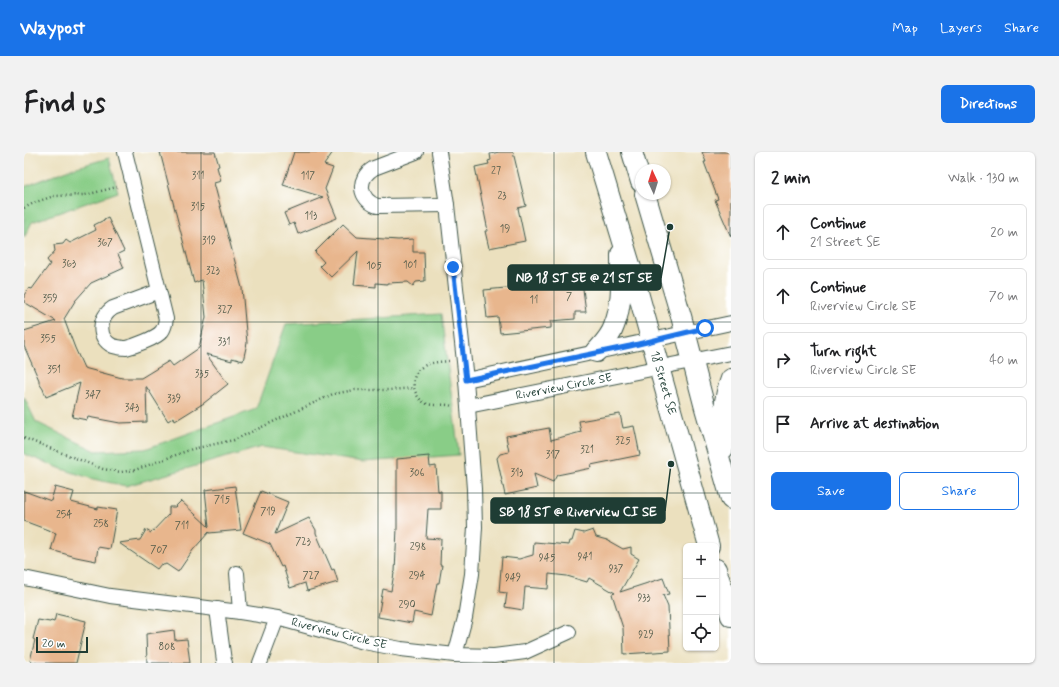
<!DOCTYPE html>
<html lang="en">
<head>
<meta charset="utf-8">
<style>
	:root { --surface:#fff; --page:#f2f2f2; --text:#202124; --muted:#757577; --line:#e0e0e0; --accent:#1a73e8 }
	body { margin:0; font-family:Mynerve,sans-serif; background:var(--page); color:var(--text) }
	.controls { position:absolute; right:12px; bottom:12px; display:grid; overflow:hidden; border-radius:6px; box-shadow:0 1px 3px #0004 }
	.controls button { width:36px; height:36px; display:grid; place-items:center; padding:0; border:0; border-bottom:1px solid var(--line); background:var(--surface); color:var(--text); font:20px sans-serif }
	.compass { position:absolute; left:611px; top:12px; width:36px; height:36px; border-radius:50%; background:var(--surface); box-shadow:0 1px 3px #0004; rotate:356deg }
	.scale { position:absolute; left:12px; bottom:10px; width:52px; box-sizing:border-box; padding-left:4px; border:2px solid #1f3d34; border-top:0; font-size:11px; line-height:14px; white-space:nowrap; color:#1f3d34; -webkit-text-stroke:3px #fff; paint-order:stroke }
	.stop { position:absolute; width:12px; height:12px; margin:-9px; border:3px solid #1a73e8; border-radius:50%; background:#fff }
	.stop.end { background:#1a73e8; border-color:#fff; box-shadow:0 1px 4px #0008 }
	.list { margin:0; padding:0; list-style:none }
	h2 { display:flex; justify-content:space-between; align-items:center; height:52px; margin:0; padding:0 16px; font-size:17px }
	h2 small { font-size:13px; font-weight:400; color:var(--muted) }
	.list li { display:grid; grid-template-columns:26px 1fr auto; gap:12px; align-items:center; box-sizing:border-box; height:56px; margin:0 8px 8px; padding:0 8px; border:1px solid var(--line); border-radius:6px }
	.list b { display:block; font-size:15px; white-space:nowrap }
	.list p { margin:0; font-size:13px; white-space:nowrap; color:var(--muted) }
	.list em { font-size:13px; font-style:normal; color:var(--muted) }
	.actions { display:flex; gap:8px; padding:12px 16px }
	.actions a { flex:1; padding:9px 0; border:1px solid var(--accent); border-radius:6px; text-align:center; font-size:14px; color:var(--accent) }
	.actions .main { background:var(--accent); color:#fff }
	.icon { flex:none; width:22px; height:22px; fill:none; stroke:currentColor; stroke-width:2; stroke-linecap:round; stroke-linejoin:round }
	.map { position:relative; flex:none; width:707px; height:511px; overflow:hidden; border-radius:6px }
	header { display:flex; align-items:center; gap:24px; box-sizing:border-box; height:56px; padding:0 20px; background:var(--accent); color:#fff }
	header strong { font-size:19px }
	nav { display:flex; gap:22px; margin-inline-start:auto; font-size:14px }
	.intro { display:flex; align-items:center; justify-content:space-between; box-sizing:border-box; height:96px; padding:0 24px }
	h1 { margin:0; font-size:28px }
	.button { padding:10px 18px; border-radius:6px; background:var(--accent); color:#fff; font-size:14px; font-weight:700 }
	main { display:flex; gap:24px; padding:0 24px }
	aside { flex:1; background:var(--surface); border-radius:6px; box-shadow:0 1px 3px #0004 }
	.map>svg:first-child { display:block }
</style>
</head>
<body>
<header>
<strong>Waypost</strong>
<nav><a>Map</a><a>Layers</a><a>Share</a></nav>
</header>
<div class="intro"><h1>Find us</h1><a class="button">Directions</a></div>
<main>
<div class="map">
<svg width="707" height="511" viewBox="0 0 707 511">
	<rect width="100%" height="100%" fill="#fff"/>
	<filter id="ink" filterUnits="userSpaceOnUse"><feTurbulence type="fractalNoise" baseFrequency=".025" numOctaves="2"/><feDisplacementMap in="SourceGraphic" scale="8" xChannelSelector="R" yChannelSelector="G"/><feConvolveMatrix kernelMatrix="1 2 1 2 8 2 1 2 1" color-interpolation-filters="sRGB"/></filter>
	<filter id="wash" filterUnits="userSpaceOnUse"><feTurbulence type="fractalNoise" baseFrequency=".012" numOctaves="4" result="noise"/><feDisplacementMap in="SourceGraphic" scale="16" xChannelSelector="R" yChannelSelector="G"/><feGaussianBlur stdDeviation="0.9" result="paint"/><feColorMatrix in="noise" values="0 0 0 0 0 0 0 0 0 0 0 0 0 0 0 0 0 1.4 0 .05"/><feComposite in="paint" operator="in"/></filter>
	<g filter="url(#wash)">
		<rect width="100%" height="100%" fill="#ebe0be"/>
		<g fill="#89cd87" stroke="#54855e">
			<path d="M 85,6 L 94,40 L 8,70 L 0,86 L 0,35 L 46,17 Z"/>
			<path d="M 417,162 L 435,303 L 339,310 L 238,295 L 102,334 L 69,327 L 38,317 L 0,302 L 0,245 L 12,270 L 72,299 L 121,297 L 232,257 L 262,172 Z"/>
		</g>
		<g id="blocks">
			<g fill="#e8b68d">
				<path d="M 136,0 L 191,0 L 195,14 L 193,15 L 197,29 L 190,31 L 218,136 L 223,191 L 219,209 L 208,206 L 208,209 L 182,202 L 204,232 L 180,251 L 151,269 L 150,265 L 144,269 L 122,234 L 123,270 L 96,271 L 64,265 L 63,268 L 48,265 L 56,231 L 22,245 L 19,237 L 15,231 L 15,228 L 0,194 L 0,179 L 32,169 L 0,150 L 0,143 L 5,136 L 8,137 L 26,112 L 23,108 L 31,99 L 30,93 L 39,92 L 42,88 L 46,91 L 72,78 L 70,73 L 84,66 L 100,99 L 94,102 L 100,116 L 67,131 L 51,149 L 40,167 L 51,196 L 60,216 L 98,226 L 117,226 L 145,209 L 149,214 L 175,196 L 182,165 L 178,128 L 170,131 Z"/>
				<path d="M 270,0 L 309,0 L 300,13 L 309,16 L 301,37 L 313,66 L 274,82 L 270,71 L 265,73 L 260,61 L 299,45 L 259,33 Z"/>
				<path d="M 475,0 L 489,0 L 502,54 L 494,56 L 501,89 L 465,96 L 461,79 L 464,79 L 451,15 L 465,12 L 464,9 L 467,8 L 466,2 Z"/>
				<path d="M 678,0 L 707,0 L 707,85 L 691,48 L 694,47 L 680,10 L 682,10 Z"/>
				<path d="M 319,72 L 333,85 L 374,88 L 389,87 L 389,100 L 400,100 L 401,129 L 392,130 L 389,134 L 384,130 L 363,131 L 363,132 L 352,131 L 352,135 L 330,133 L 334,99 L 307,125 L 296,114 L 300,110 L 291,100 Z"/>
				<path d="M 558,129 L 562,160 L 551,160 L 551,167 L 527,169 L 527,176 L 476,181 L 474,165 L 463,166 L 460,138 Z"/>
				<path d="M 596,262 L 599,276 L 610,274 L 616,303 L 567,313 L 568,316 L 533,323 L 529,330 L 510,322 L 513,336 L 481,343 L 473,306 L 476,302 L 485,300 L 482,284 L 525,276 L 527,288 L 557,280 L 555,269 Z"/>
				<path d="M 405,304 L 406,315 L 412,314 L 414,339 L 417,339 L 417,357 L 404,357 L 402,386 L 417,387 L 416,413 L 418,413 L 415,431 L 413,431 L 407,464 L 390,460 L 388,471 L 354,465 L 359,437 L 367,439 L 370,421 L 371,420 L 373,376 L 373,307 Z"/>
				<path d="M 211,334 L 217,378 L 185,381 L 185,380 L 169,398 L 154,420 L 142,412 L 140,413 L 137,412 L 133,417 L 95,391 L 116,388 L 122,378 L 127,381 L 145,362 L 145,355 L 151,355 L 157,349 L 185,375 L 181,338 Z"/>
				<path d="M 31,335 L 50,340 L 47,350 L 74,357 L 74,355 L 93,358 L 86,397 L 74,395 L 72,409 L 52,405 L 27,398 L 32,381 L 0,369 L 0,339 L 27,349 Z"/>
				<path d="M 237,339 L 264,350 L 251,382 L 285,366 L 292,378 L 292,381 L 308,418 L 310,417 L 314,430 L 283,439 L 281,431 L 266,436 L 259,414 L 257,415 L 246,392 L 219,381 Z"/>
				<path d="M 569,378 L 572,385 L 583,388 L 599,397 L 607,395 L 607,402 L 615,407 L 596,440 L 639,426 L 645,442 L 639,443 L 644,455 L 646,499 L 600,502 L 599,476 L 588,442 L 591,441 L 565,426 L 563,430 L 543,424 L 525,422 L 524,437 L 501,435 L 499,458 L 481,455 L 483,441 L 475,440 L 478,405 L 495,407 L 509,403 L 510,390 L 545,393 L 546,389 L 548,389 L 551,379 L 560,381 Z"/>
				<path d="M 32,462 L 62,469 L 52,511 L 13,511 L 6,509 L 11,488 L 9,487 L 14,468 L 26,470 L 27,469 L 30,470 Z"/>
				<path d="M 150,478 L 151,488 L 163,487 L 166,511 L 123,511 L 122,482 Z"/>
			</g>
		</g>
	</g>
	<g filter="url(#ink)">
		<use href="#blocks" fill-opacity="0" stroke="#3e5549" stroke-width="1"/>
		<g fill="none" stroke-linecap="round" stroke-linejoin="round">
			<defs>
				<g id="minor">
					<path d="M 101,0 L 142,167 C 141,171 141,175 138,179 C 133,186 110,194 102,196 C 98,196 93,195 89,194 C 72,186 75,165 89,156 L 135,139"/>
					<path d="M 392,0 L 350,16 C 332,27 335,47 353,54 L 423,53"/>
					<path d="M 442,228 L 707,171"/>
					<path d="M 444,254 L 707,201"/>
					<path d="M 213,421 L 216,460"/>
					<path d="M 0,426 L 86,444 L 216,460 L 253,466 L 340,490 L 377,497 L 431,503 L 441,466 L 448,422 L 451,375 L 450,337 L 442,228 L 423,53 L 415,0"/>
					<path d="M 193,457 L 200,509 L 201,511"/>
					<path d="M 431,503 L 470,504 L 501,500 L 545,480"/>
					<path d="M 236,511 L 253,466"/>
				</g>
				<g id="secondary">
					<path d="M 572,0 L 610,126 L 685,394"/>
					<path d="M 608,0 L 617,30"/>
					<path d="M 621,42 L 657,164 L 681,256 L 707,347"/>
					<path d="M 572,200 C 579,192 587,184 590,174 C 599,152 597,125 597,102"/>
					<path d="M 699,297 C 699,273 698,250 707,227"/>
					<path d="M 692,417 L 707,464"/>
				</g>
			</defs>
			<use href="#minor" stroke="#3e5549" stroke-width="16"/>
			<use href="#secondary" stroke="#3e5549" stroke-width="22"/>
			<g stroke="#3e5549" stroke-width="2.5" stroke-dasharray="1 3" stroke-linecap="butt">
				<path d="M 0,56 L 12,50 L 30,44 L 61,43 L 93,35"/>
				<path d="M 425,209 C 416,210 406,210 398,215 C 385,223 388,244 401,251 C 409,255 420,251 428,254"/>
				<path d="M 0,286 L 79,317 L 97,320 L 111,318 L 168,297 L 210,288 L 309,242 L 331,238 L 365,238 L 390,236"/>
			</g>
			<use href="#minor" stroke="#fff" stroke-width="14"/>
			<use href="#secondary" stroke="#fff" stroke-width="20"/>
		</g>
	</g>
	<g fill="none" stroke-linecap="round" stroke-linejoin="round" filter="url(#ink)">
		<path stroke="#1a73e8" stroke-width="5" d="M 429,115 L 442,228 L 606,194 L 681,176"/>
	</g>
	<path fill="none" stroke="#1f3d34" stroke-width="1" stroke-opacity="0.55" d="M 177,0 L 177,511M 354,0 L 354,511M 530,0 L 530,511M 0,170 L 707,170M 0,341 L 707,341"/>
	<g text-anchor="middle" dominant-baseline="central" stroke-width="4" stroke-linejoin="round" paint-order="stroke">
		<g font-size="10" fill="#515b4a">
			<text x="472" y="19">27</text>
			<text x="174" y="24">311</text>
			<text x="284" y="24">117</text>
			<text x="478" y="44">23</text>
			<text x="174" y="55">315</text>
			<text x="287" y="64">113</text>
			<text x="481" y="77">19</text>
			<text x="185" y="89">319</text>
			<text x="81" y="91">367</text>
			<text x="45" y="112">363</text>
			<text x="386" y="113">101</text>
			<text x="350" y="114">105</text>
			<text x="189" y="119">323</text>
			<text x="545" y="145">7</text>
			<text x="26" y="147">359</text>
			<text x="510" y="148">11</text>
			<text x="201" y="158">327</text>
			<text x="24" y="187">355</text>
			<text x="200" y="190">331</text>
			<text x="30" y="218">351</text>
			<text x="178" y="222">335</text>
			<text x="69" y="243">347</text>
			<text x="150" y="247">339</text>
			<text x="108" y="256">343</text>
			<text x="599" y="289">325</text>
			<text x="563" y="298">321</text>
			<text x="529" y="303">317</text>
			<text x="393" y="321">306</text>
			<text x="493" y="321">313</text>
			<text x="198" y="348">715</text>
			<text x="244" y="360">719</text>
			<text x="40" y="363">254</text>
			<text x="77" y="372">258</text>
			<text x="158" y="374">711</text>
			<text x="279" y="390">723</text>
			<text x="394" y="395">298</text>
			<text x="135" y="398">707</text>
			<text x="561" y="405">941</text>
			<text x="523" y="406">945</text>
			<text x="592" y="417">937</text>
			<text x="287" y="424">727</text>
			<text x="393" y="424">294</text>
			<text x="489" y="426">949</text>
			<text x="620" y="446">933</text>
			<text x="383" y="453">290</text>
			<text x="622" y="483">929</text>
			<text x="143" y="495">808</text>
		</g>
		<g font-size="12" fill="#1f3d34" stroke="#fff">
			<text transform="translate(639 231) rotate(74)">18 Street SE</text>
			<text transform="translate(540 235) rotate(-11)">Riverview Circle SE</text>
			<text transform="translate(315 482) rotate(14)">Riverview Circle SE</text>
		</g>
	</g>
	<path fill="none" stroke="#1f3d34" stroke-width="1.5" d="M646 75L637 126M647 312L641 359"/>
	<g fill="#1f3d34" stroke="#fff" stroke-width="1.5">
		<circle cx="646" cy="75" r="4"/>
		<circle cx="647" cy="312" r="4"/>
	</g>
	<g fill="#1f3d34" stroke="#1f3d34" stroke-width="1.5">
		<rect x="484" y="113" width="153" height="25" rx="4"/>
		<rect x="467" y="346" width="174" height="25" rx="4"/>
	</g>
	<g font-size="13" text-anchor="middle" font-weight="bold" fill="#fff">
		<text x="560" y="130">NB 18 ST SE @ 21 ST SE</text>
		<text x="554" y="364">SB 18 ST @ Riverview CI SE</text>
	</g>
</svg>
<div class="controls">
<button>+</button>
<button>−</button>
<button><svg class="icon" aria-label="locate" viewBox="0 0 24 24"><circle cx="12" cy="12" r="6"/><path d="M12 2v4M12 18v4M2 12h4M18 12h4"/></svg></button>
</div>
<svg class="compass" viewBox="-18 -18 36 36"><path d="M0-13l5 13h-10z" fill="#e53935"/><path d="M0 13l5-13h-10z" fill="#757577"/></svg>
<div class="scale">20 m</div>
<div class="stop" style="left:681px;top:176px"></div>
<div class="stop end" style="left:429px;top:115px"></div>
</div>
<aside>
<h2>2 min<small>Walk · 130 m</small></h2>
<ul class="list">
<li><svg class="icon" aria-label="ahead" viewBox="0 0 24 24"><path d="M12 20V5M6 11l6-6 6 6"/></svg><div><b>Continue</b><p>21 Street SE</p></div><em>20 m</em></li>
<li><svg class="icon" aria-label="ahead" viewBox="0 0 24 24"><path d="M12 20V5M6 11l6-6 6 6"/></svg><div><b>Continue</b><p>Riverview Circle SE</p></div><em>70 m</em></li>
<li><svg class="icon" aria-label="right" viewBox="0 0 24 24"><path d="M7 20v-9h11M14 6l5 5-5 5"/></svg><div><b>Turn right</b><p>Riverview Circle SE</p></div><em>40 m</em></li>
<li><svg class="icon" aria-label="arrive" viewBox="0 0 24 24"><path d="M6 21V4h12l-3 4 3 4H6"/></svg><div><b>Arrive at destination</b></div></li>
</ul>
<div class="actions"><a class="main">Save</a><a>Share</a></div>
</aside>
</main>
</body>
</html>
